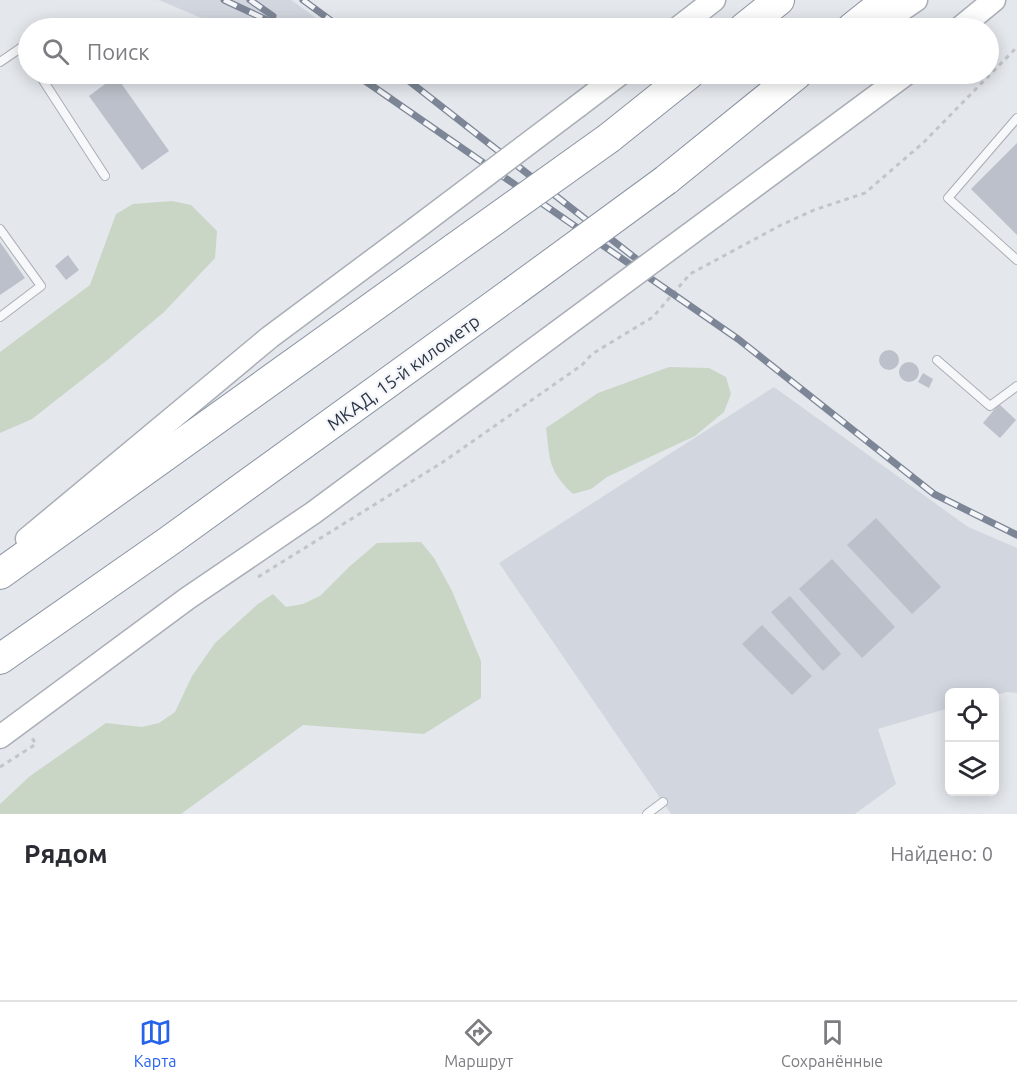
<!DOCTYPE html>
<html lang="ru">
<head>
<meta charset="utf-8">
<style>
	:root { --surface:#fff; --page:#f2f2f3; --text:#2b2b33; --muted:#7c7c81; --line:#e1e1e2; --accent:#2563eb }
	body { margin:0; font-family:Ubuntu,sans-serif; background:var(--page); color:var(--text) }
	.controls { position:absolute; right:18px; bottom:18px; display:grid; overflow:hidden; border-radius:9px; box-shadow:0 3px 15px #0003 }
	.controls button { width:54px; height:54px; display:grid; place-items:center; padding:0; border:0; border-bottom:2px solid var(--line); background:var(--surface); color:var(--text); font:30px sans-serif }
	.list { margin:0; padding:0; list-style:none }
	h2 { display:flex; justify-content:space-between; align-items:center; height:78px; margin:0; padding:0 24px; font-size:26px }
	h2 small { font-size:20px; font-weight:400; color:var(--muted) }
	.icon { flex:none; width:33px; height:33px; fill:none; stroke:currentColor; stroke-width:2; stroke-linecap:round; stroke-linejoin:round }
	.map { position:relative; flex:none; width:1017px; height:814px; overflow:hidden }
	.search { position:absolute; background:var(--surface); box-shadow:0 3px 15px #0003; left:18px; right:18px; top:18px; height:66px; display:flex; align-items:center; gap:15px; box-sizing:border-box; padding:0 21px; border-radius:33px; color:var(--muted); font-size:22px }
	.sheet { height:186px; background:var(--surface) }
	nav { display:flex; justify-content:space-around; align-items:center; box-sizing:border-box; height:84px; border-top:2px solid var(--line); background:var(--surface); font-size:16px; color:var(--muted) }
	nav a { display:grid; justify-items:center; gap:3px }
	nav .on { color:var(--accent) }
	.map>svg:first-child { display:block }
</style>
</head>
<body>
<div class="map">
<svg width="1017" height="814" viewBox="0 0 1017 814">
	<rect width="100%" height="100%" fill="#e4e7ec"/>
	<g fill="#d2d6de">
		<path d="M 159,0 L 291,0 L 322,22 L 318,28 L 225,28 Z"/>
		<path d="M 774,387 L 968,527 L 1017,548 L 1017,693 L 1007,692 L 995,695 L 994,692 L 950,692 L 949,708 L 878,729 L 896,784 L 855,814 L 671,814 L 499,563 Z"/>
	</g>
	<g fill="#c9d6c5">
		<path d="M 172,201 L 191,205 L 217,231 L 215,258 L 164,312 L 106,361 L 32,419 L 0,433 L 0,352 L 90,285 L 116,214 L 133,204 Z"/>
		<path d="M 669,367 L 709,368 L 726,377 L 731,394 L 724,412 L 695,436 L 607,477 L 591,489 L 573,494 C 548,470 550,461 546,428 L 598,393 Z"/>
		<path d="M 421,542 L 434,558 L 452,591 L 481,661 L 481,698 L 424,734 L 303,725 L 181,814 L 0,814 L 0,804 L 30,776 L 106,723 L 142,727 L 159,723 L 175,712 L 192,676 L 215,643 L 258,604 L 273,594 L 286,607 L 303,604 L 320,596 L 349,567 L 377,543 Z"/>
	</g>
	<g fill="#bbc0ca">
		<path d="M 116,76 L 169,151 L 142,170 L 89,96 Z"/>
		<path d="M 1017,143 L 1017,235 L 971,189 Z"/>
		<path d="M 0,242 L 25,278 L 0,295 Z"/>
		<path d="M 68,255 L 79,270 L 66,280 L 55,266 Z"/>
		<circle cx="889" cy="360" r="10"/>
		<circle cx="909" cy="372" r="10"/>
		<path d="M 923,373 L 933,379 L 929,388 L 918,382 Z"/>
		<path d="M 999,404 L 1016,420 L 1000,438 L 983,423 Z"/>
		<path d="M 876,518 L 941,587 L 912,614 L 847,545 Z"/>
		<path d="M 832,559 L 895,627 L 862,658 L 799,589 Z"/>
		<path d="M 790,596 L 841,654 L 823,671 L 771,612 Z"/>
		<path d="M 762,625 L 812,676 L 792,695 L 742,644 Z"/>
	</g>
	<g fill="none" stroke-linecap="round" stroke-linejoin="round">
		<defs>
			<g id="lane">
				<path d="M 0,62 L 22,47 L 28,58"/>
				<path d="M 39,74 L 105,176"/>
				<path d="M 1017,118 L 948,198 L 1017,260"/>
				<path d="M 0,229 L 41,286 L 0,317"/>
				<path d="M 937,360 L 990,406 L 1017,386"/>
				<path d="M 647,814 L 663,802"/>
			</g>
			<g id="secondary">
				<path d="M 678,28 L 714,0"/>
				<path d="M 875,28 L 916,0"/>
				<path d="M 960,28 L 994,0"/>
				<path d="M 578,106 L 620,74"/>
				<path d="M 717,214 L 906,74"/>
				<path d="M 27,539 L 270,337 L 415,229"/>
				<path d="M 0,737 L 188,598 L 313,513 L 556,333"/>
			</g>
			<g id="highway">
				<path d="M 744,28 L 779,0"/>
				<path d="M 852,28 L 887,0"/>
				<path d="M 609,138 L 689,74"/>
				<path d="M 666,180 L 797,74"/>
				<path d="M 0,574 L 455,248"/>
				<path d="M 0,659 L 169,541 L 513,292"/>
			</g>
		</defs>
		<use href="#lane" stroke="#a9aeb7" stroke-width="10"/>
		<use href="#secondary" stroke="#a9aeb7" stroke-width="25"/>
		<use href="#highway" stroke="#8b94a3" stroke-width="32"/>
		<g stroke="#c2c5cb" stroke-width="3" stroke-dasharray="4.5 4.5" stroke-linecap="butt">
			<path d="M 258,577 L 443,462 L 582,365 L 592,354 L 653,317 L 690,274 L 781,225 L 814,210 L 865,193 L 923,143 L 1017,47"/>
			<path d="M 0,767 L 36,744 L 32,738"/>
		</g>
		<use href="#lane" stroke="#f7f8fa" stroke-width="8"/>
		<use href="#secondary" stroke="#fff" stroke-width="22"/>
		<use href="#highway" stroke="#fff" stroke-width="30"/>
		<defs>
			<g id="rail">
				<path d="M 224,0 L 284,28"/>
				<path d="M 250,0 L 273,16"/>
				<path d="M 303,0 L 341,28"/>
				<path d="M 355,74 L 738,339 L 934,494 L 1017,535"/>
				<path d="M 400,74 L 639,261"/>
			</g>
		</defs>
		<use href="#rail" stroke="#7d8696" stroke-width="7"/>
		<use href="#rail" stroke="#f4f6f9" stroke-width="4.5" stroke-dasharray="14" stroke-linecap="butt"/>
		<defs>
			<g id="secondary-bridge">
				<path d="M 415,229 L 578,106"/>
				<path d="M 556,333 L 717,214"/>
			</g>
			<g id="highway-bridge">
				<path d="M 455,248 L 609,138"/>
				<path d="M 513,292 L 666,180"/>
			</g>
		</defs>
		<use href="#secondary-bridge" stroke="#a9aeb7" stroke-width="25" stroke-linecap="butt"/>
		<use href="#highway-bridge" stroke="#8b94a3" stroke-width="32" stroke-linecap="butt"/>
		<use href="#secondary-bridge" stroke="#fff" stroke-width="22"/>
		<use href="#highway-bridge" stroke="#fff" stroke-width="30"/>
	</g>
	<g text-anchor="middle" dominant-baseline="central" stroke-width="4.5" stroke-linejoin="round" paint-order="stroke">
		<g font-size="18" fill="#2b3445" stroke="#f4f6f9">
			<text transform="translate(403 372) rotate(-36)">МКАД, 15-й километр</text>
		</g>
	</g>
</svg>
<div class="controls">
<button><svg class="icon" aria-label="locate" viewBox="0 0 24 24"><circle cx="12" cy="12" r="6"/><path d="M12 2v4M12 18v4M2 12h4M18 12h4"/></svg></button>
<button><svg class="icon" aria-label="layers" viewBox="0 0 24 24"><path d="M12 4l9 5-9 5-9-5zM3 14l9 5 9-5"/></svg></button>
</div>
<div class="search"><svg class="icon" aria-label="search" viewBox="0 0 24 24"><circle cx="10" cy="10" r="6"/><path d="M15 15l6 6"/></svg>Поиск</div>
</div>
<section class="sheet">
<h2>Рядом<small>Найдено: 0</small></h2>
<ul class="list">
</ul>
</section>
<nav>
<a class="on"><svg class="icon" aria-label="map" viewBox="0 0 24 24"><path d="M3 6l6-2 6 2 6-2v14l-6 2-6-2-6 2zM9 4v14M15 6v14"/></svg>Карта</a>
<a><svg class="icon" aria-label="directions" viewBox="0 0 24 24"><path d="M12 3l9 9-9 9-9-9zM9 14v-3h6M13 9l2 2-2 2"/></svg>Маршрут</a>
<a><svg class="icon" aria-label="saved" viewBox="0 0 24 24"><path d="M7 4h10v16l-5-4-5 4z"/></svg>Сохранённые</a>
</nav>
</body>
</html>
